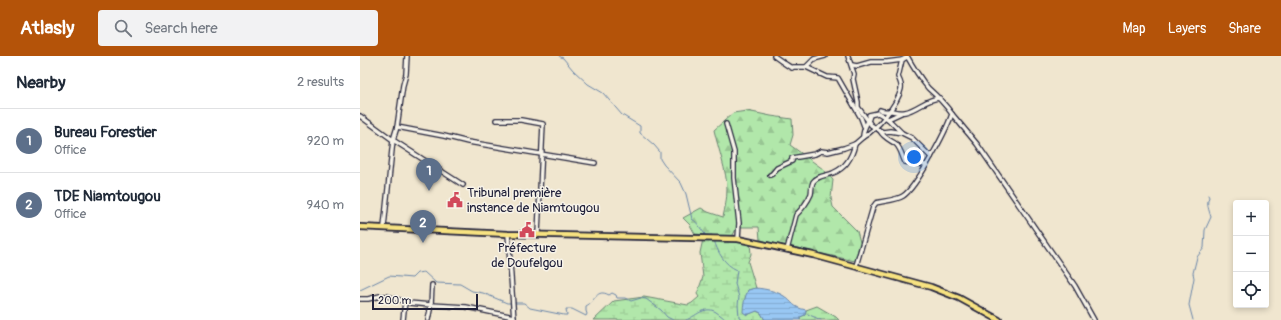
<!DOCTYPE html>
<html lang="en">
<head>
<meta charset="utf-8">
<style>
	:root { --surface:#fff; --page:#f2f2f3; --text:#1f2937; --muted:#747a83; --line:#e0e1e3; --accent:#b45309 }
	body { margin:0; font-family:Pangolin,sans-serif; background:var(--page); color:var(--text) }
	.controls { position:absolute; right:12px; bottom:12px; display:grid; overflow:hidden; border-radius:4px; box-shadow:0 2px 6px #0003 }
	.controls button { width:36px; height:36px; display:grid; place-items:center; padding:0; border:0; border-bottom:1px solid var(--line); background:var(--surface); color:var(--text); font:20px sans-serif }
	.scale { position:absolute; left:12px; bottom:10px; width:106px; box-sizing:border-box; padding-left:4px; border:2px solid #22223b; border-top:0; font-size:11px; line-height:14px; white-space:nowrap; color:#22223b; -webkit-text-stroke:3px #f7f3e8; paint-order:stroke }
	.you { position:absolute; left:554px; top:101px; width:14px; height:14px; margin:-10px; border:3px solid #fff; border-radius:50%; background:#1a73e8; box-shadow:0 0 0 6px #1a73e833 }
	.badge { display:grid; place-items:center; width:26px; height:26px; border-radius:50%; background:var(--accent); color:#fff; font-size:13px; font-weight:700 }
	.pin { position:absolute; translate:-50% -33px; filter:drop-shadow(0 1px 2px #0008) }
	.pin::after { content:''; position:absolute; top:21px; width:14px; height:12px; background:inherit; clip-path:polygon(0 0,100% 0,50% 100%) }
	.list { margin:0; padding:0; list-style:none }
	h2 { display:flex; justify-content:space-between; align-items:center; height:52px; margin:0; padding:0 16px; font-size:17px }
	h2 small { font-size:13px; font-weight:400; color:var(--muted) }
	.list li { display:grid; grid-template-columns:26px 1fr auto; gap:12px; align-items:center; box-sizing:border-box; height:64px; padding:0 16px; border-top:1px solid var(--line) }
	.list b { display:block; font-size:15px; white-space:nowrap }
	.list p { margin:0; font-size:13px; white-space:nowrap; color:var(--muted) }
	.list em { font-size:13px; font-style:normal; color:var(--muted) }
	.icon { flex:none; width:22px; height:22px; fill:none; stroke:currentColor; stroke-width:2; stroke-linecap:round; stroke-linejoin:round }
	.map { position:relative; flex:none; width:921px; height:264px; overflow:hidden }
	header { display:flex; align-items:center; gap:24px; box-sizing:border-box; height:56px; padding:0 20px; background:var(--accent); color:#fff }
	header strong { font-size:19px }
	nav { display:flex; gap:22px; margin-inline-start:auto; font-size:14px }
	.search { width:280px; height:36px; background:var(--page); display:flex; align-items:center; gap:10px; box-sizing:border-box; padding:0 14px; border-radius:4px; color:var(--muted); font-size:15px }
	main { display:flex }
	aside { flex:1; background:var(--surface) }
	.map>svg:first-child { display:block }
</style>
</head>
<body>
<header>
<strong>Atlasly</strong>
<div class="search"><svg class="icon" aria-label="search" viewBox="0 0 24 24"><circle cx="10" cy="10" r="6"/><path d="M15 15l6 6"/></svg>Search here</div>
<nav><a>Map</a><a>Layers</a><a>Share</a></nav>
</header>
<main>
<aside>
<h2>Nearby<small>2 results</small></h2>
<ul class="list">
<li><span class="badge" style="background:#5c6f8a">1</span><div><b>Bureau Forestier</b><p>Office</p></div><em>920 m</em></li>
<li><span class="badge" style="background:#5c6f8a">2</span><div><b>TDE Niamtougou</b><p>Office</p></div><em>940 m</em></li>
</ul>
</aside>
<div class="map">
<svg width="921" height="264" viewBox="0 0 921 264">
	<defs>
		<pattern id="forest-firs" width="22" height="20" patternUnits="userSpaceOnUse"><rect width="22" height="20" fill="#b1e7aa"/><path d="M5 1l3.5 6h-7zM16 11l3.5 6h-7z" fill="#98c693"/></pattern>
		<pattern id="wetland-marsh" width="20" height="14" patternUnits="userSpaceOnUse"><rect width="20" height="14" fill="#b1e7aa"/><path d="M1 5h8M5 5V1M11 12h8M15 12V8" fill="none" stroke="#98c693"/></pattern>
		<pattern id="water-rules" width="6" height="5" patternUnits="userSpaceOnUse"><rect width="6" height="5" fill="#98c7f3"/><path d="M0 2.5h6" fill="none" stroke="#83abd1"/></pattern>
	</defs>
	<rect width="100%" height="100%" fill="#f0e6cf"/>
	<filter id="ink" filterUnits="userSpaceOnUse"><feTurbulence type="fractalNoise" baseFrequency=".025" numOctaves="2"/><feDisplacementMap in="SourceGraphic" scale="8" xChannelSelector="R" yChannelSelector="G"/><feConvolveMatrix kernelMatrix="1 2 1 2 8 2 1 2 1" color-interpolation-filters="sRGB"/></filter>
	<g filter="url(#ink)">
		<path fill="url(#forest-firs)" stroke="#6a8472" d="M 387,55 L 411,60 L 432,63 L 433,79 L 430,89 L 463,113 L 473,124 L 471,142 L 473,151 L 497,175 L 500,186 L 495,205 L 400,184 L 399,171 L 377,171 L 372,181 L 335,178 L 330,169 L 323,162 L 341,152 L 348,156 L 363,161 C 365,152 367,143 367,133 C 367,116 358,92 354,74 L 373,57 Z"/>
		<g fill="url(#wetland-marsh)" stroke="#6a8472">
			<path d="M 343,183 L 390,187 L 391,198 L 388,206 L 396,232 L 388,234 L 387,259 L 396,255 L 401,257 L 405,264 L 234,264 L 254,245 L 284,241 L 328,249 L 332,247 L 339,241 L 337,238 L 343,221 L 340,197 Z"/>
			<path d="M 457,250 L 476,261 L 479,264 L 440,264 L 440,261 L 445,259 L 446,254 Z"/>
		</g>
		<path fill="url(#water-rules)" stroke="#6985a9" d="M 396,232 C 406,233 416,235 424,240 C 434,247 432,251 446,254 L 445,259 L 440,261 L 440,264 L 405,264 L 401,257 L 397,255 L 387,259 L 383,256 C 383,248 385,241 388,234 Z"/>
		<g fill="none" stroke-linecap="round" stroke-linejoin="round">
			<g stroke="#6985a9" stroke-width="1">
				<path d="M 199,0 L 203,2 L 213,14 L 228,28 L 243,37 L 262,59 L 280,70 L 280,77 L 294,89 L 300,96 L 300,103 L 304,109 L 321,127 L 326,138 L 332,163 C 339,167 341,175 347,180 L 352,179 L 353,181"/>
				<path d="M 354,184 C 358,197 364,208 377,214 L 375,228 L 379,241 L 378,249 L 379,261 L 383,264"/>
				<path d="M 0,234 L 29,220 L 52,222 L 57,217 L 64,216 L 76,227 L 100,228 L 112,235 L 123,237 L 147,247 L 152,247"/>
				<path d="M 155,247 L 164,247 L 170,252 L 204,259 L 207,259 L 206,253 L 212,253 L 226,260 L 227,258 L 226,255 L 226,250 C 236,245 236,232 249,239 L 252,237 L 256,239 L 257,242 L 265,242 L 271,245 L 281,242 L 286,243 L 301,254 L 307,261 L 313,264"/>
				<path d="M 445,257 L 461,264"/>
				<path d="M 326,264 C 335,261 345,249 356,256 C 359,258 363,261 366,264"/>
				<path d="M 833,264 L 829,249 L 834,222 L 833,217 L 837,201 L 844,192 L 845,174 L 851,161 C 849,154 846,148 849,141 L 848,139"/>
			</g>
			<defs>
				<g id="minor">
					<path d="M 414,0 C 420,4 426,9 432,12 L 433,11 L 446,11 L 454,3 L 465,0"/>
					<path d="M 488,0 L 494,18 L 493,23 L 498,46 L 498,51 L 511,69 L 517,73 L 523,76 L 530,75 L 542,77"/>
					<path d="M 492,9 L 497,10 L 511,6 L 527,6 L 542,4"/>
					<path d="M 446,11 L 467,21 L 478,22 L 501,62 L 504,70"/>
					<path d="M 520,54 C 524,56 528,55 532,55 C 536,56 540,57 545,56 C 557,54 567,42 580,42"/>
					<path d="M 592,58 L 617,88 L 688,191 L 715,230 L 734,264"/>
					<path d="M 509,59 L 518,57 L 528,63 L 542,77 L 552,82 L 571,101"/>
					<path d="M 0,60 L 33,84 L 103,129"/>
					<path d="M 528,63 L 541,57"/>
					<path d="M 136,64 L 161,64 L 183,68 L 178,178"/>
					<path d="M 366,68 L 374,96 L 374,122 L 379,167 L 378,183"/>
					<path d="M 37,71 L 84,80 L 108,86 L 235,107"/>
					<path d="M 520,75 C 524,82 530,84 536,88 C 541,93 542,100 545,106 L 566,109"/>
					<path d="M 503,81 C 516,74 538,48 541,33 C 542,28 540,25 538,21 L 542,4 L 547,1"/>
					<path d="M 410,119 L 412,118 L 417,112 L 432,105 L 432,102 L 455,98 L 461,95 L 468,96 L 484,92 L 495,88 L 503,81 C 503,71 508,68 510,59"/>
					<path d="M 24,171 L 33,84 L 37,71 L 43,29 L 46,18 L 47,0"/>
					<path d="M 148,178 L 154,264"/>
					<path d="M 427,194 L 436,159 C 441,154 448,145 451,138 C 452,134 451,130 453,126 C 458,119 466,120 473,117 C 486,112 492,101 495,88"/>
					<path d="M 496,210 L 513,151 L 516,147 C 524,145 537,144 543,140 C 557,131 586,75 592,58 C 585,48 577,40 568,32 C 560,22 553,11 547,0"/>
					<path d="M 0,243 L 8,243 L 20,240 L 27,240 L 49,247 L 71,249 L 72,229"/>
					<path d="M 43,264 L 45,245"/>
					<path d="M 68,264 L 71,249 L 106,251 L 154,261"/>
				</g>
				<path id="major" d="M 0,171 L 148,178 L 378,183 L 453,199 L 571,231 L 599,242 L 639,264"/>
			</defs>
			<use href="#minor" stroke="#22223b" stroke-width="6"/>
			<use href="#major" stroke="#22223b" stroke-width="8"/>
			<use href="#minor" stroke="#f7f3e8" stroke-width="3.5"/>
			<use href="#major" stroke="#f7e281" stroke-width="4.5"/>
		</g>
	</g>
	<defs>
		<symbol id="civic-bare" viewBox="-9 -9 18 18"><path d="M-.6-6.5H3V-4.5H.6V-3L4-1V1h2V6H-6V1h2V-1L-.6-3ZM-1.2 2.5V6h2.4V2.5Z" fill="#d1495b" stroke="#f7f3e8" stroke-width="2.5" paint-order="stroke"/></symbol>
	</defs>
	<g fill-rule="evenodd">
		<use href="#civic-bare" x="84" y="133" width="22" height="22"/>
		<use href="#civic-bare" x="156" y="163" width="22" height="22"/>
	</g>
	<g text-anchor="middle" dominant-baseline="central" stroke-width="3" stroke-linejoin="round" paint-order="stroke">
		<g font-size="13" fill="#22223b" stroke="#f7f3e8" text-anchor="start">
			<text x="107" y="137">Tribunal première<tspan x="107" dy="15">instance de Niamtougou</tspan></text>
			<text x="167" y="192" text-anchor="middle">Préfecture<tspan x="167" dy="15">de Doufelgou</tspan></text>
		</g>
	</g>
</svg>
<div class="controls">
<button>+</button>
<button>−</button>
<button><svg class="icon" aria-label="locate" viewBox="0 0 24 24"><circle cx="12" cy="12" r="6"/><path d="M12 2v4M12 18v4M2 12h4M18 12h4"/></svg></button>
</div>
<div class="scale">200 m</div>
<div class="you"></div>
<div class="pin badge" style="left:69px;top:135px;background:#5c6f8a">1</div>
<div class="pin badge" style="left:63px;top:187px;background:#5c6f8a">2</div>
</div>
</main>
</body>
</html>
